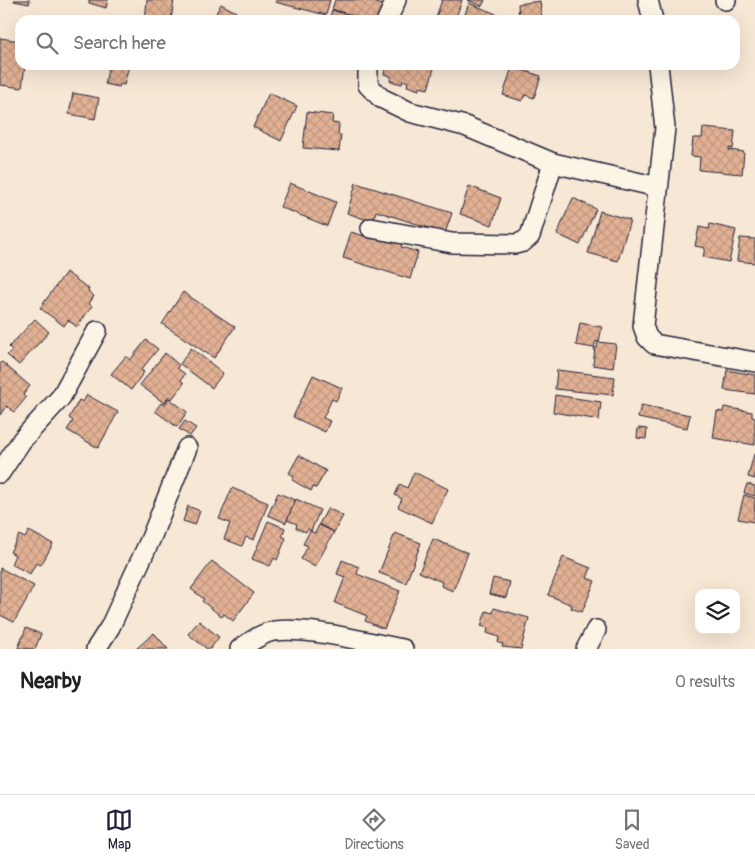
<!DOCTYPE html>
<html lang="en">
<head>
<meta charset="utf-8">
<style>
	:root { --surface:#fff; --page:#f6f6f6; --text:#222; --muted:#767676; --line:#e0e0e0; --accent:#22223b }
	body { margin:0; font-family:Pangolin,sans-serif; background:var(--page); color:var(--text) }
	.controls { position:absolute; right:15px; bottom:15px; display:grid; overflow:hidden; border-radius:10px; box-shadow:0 5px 20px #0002 }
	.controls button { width:45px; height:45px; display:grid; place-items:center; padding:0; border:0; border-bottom:1px solid var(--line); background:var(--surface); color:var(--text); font:25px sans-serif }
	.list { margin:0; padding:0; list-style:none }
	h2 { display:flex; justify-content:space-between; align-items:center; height:65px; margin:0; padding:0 20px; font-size:21px }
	h2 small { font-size:16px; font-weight:400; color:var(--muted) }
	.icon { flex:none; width:28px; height:28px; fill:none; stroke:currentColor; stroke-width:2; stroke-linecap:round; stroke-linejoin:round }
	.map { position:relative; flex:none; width:755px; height:649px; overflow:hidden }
	.search { position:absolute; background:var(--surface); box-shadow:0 5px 20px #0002; left:15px; right:15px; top:15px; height:55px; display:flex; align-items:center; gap:12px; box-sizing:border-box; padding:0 18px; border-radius:15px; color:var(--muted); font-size:19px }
	.sheet { height:145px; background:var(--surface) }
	nav { display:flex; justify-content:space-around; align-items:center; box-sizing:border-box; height:70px; border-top:1px solid var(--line); background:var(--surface); font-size:14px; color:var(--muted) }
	nav a { display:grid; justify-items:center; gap:2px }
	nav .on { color:var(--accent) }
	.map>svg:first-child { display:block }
</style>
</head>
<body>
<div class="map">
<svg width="755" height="649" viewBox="0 0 755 649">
	<defs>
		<pattern id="building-cross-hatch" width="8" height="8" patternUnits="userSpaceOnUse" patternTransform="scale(1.25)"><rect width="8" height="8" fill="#e2b194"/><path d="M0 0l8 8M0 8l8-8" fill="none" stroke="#c29880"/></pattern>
	</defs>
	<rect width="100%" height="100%" fill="#f7e7d5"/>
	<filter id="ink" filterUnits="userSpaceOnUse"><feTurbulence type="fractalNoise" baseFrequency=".02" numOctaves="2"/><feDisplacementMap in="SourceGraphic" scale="10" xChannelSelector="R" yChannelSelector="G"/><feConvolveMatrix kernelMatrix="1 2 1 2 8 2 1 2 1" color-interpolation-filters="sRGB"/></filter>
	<g filter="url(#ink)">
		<g fill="url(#building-cross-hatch)" stroke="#22223b">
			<path d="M 14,0 L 30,0 L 29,4 L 14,1 Z"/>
			<path d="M 89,0 L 108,0 L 106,8 L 89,3 Z"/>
			<path d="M 147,0 L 174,0 L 171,20 L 145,20 Z"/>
			<path d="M 276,0 L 330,0 L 326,15 L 275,2 Z"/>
			<path d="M 335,0 L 367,0 L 382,5 L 378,20 L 367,20 L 332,9 Z"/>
			<path d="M 442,0 L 462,0 L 455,20 L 435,20 Z"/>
			<path d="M 467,0 L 485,0 L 482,6 Z"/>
			<path d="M 540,1 L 542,20 L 519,20 L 518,4 Z"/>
			<path d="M 469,3 L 496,14 L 494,20 L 463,20 Z"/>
			<path d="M 221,4 L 236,12 L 231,20 L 224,20 L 215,15 Z"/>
			<path d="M 332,10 L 350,16 L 349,20 L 329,20 Z"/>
			<path d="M 286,15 L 310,20 L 285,20 Z"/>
			<path d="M 0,38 L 20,41 L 20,65 L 25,65 L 22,88 L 0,85 Z"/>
			<path d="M 109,65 L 129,65 L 124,85 L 120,84 L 119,87 L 105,84 Z"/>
			<path d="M 386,65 L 435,65 L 428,89 L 419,87 L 419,90 L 407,86 L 408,82 L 403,80 L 402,84 L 390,81 L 391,76 L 384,74 Z"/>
			<path d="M 512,67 L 541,76 L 534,98 L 525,95 L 522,101 L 503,95 Z"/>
			<path d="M 73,93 L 99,98 L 95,119 L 69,114 Z"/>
			<path d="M 269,93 L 297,106 L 281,141 L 253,127 Z"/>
			<path d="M 307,112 L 333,115 L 332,123 L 339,124 L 338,135 L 341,135 L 339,151 L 303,148 Z"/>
			<path d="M 703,128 L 735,131 L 733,149 L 729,148 L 729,150 L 744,152 L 742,174 L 699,170 L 700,157 L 691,156 L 693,138 L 702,138 Z"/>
			<path d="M 290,183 L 336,202 L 327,226 L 280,207 Z"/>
			<path d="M 356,183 L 452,213 L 445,233 L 376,211 L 373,222 L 347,213 Z"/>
			<path d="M 469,186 L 501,198 L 492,225 L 460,214 Z"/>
			<path d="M 573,198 L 596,209 L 580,245 L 557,234 Z"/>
			<path d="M 600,211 L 630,220 L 618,261 L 588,253 Z"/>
			<path d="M 710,224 L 736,230 L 729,262 L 703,257 L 705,248 L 695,246 L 699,227 L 709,229 Z"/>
			<path d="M 351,232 L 371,238 L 372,234 L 402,243 L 401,247 L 418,252 L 410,279 L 343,258 Z"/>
			<path d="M 740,238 L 755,239 L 755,263 L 737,261 Z"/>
			<path d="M 66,272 L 89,289 L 88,291 L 94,296 L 89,304 L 92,306 L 77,327 L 68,320 L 64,326 L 40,308 Z"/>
			<path d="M 183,292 L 235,327 L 214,358 L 162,324 Z"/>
			<path d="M 35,319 L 49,332 L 19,365 L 7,355 L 12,350 L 9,347 Z"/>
			<path d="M 580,323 L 602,327 L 599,342 L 596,341 L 594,348 L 576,345 Z"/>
			<path d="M 146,340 L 158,349 L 141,370 L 144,372 L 131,390 L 111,374 L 126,356 L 130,360 Z"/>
			<path d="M 598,342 L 616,344 L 613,368 L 593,365 L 595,348 L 597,348 Z"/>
			<path d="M 191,348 L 223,373 L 212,388 L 180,364 Z"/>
			<path d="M 165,353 L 179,365 L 177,368 L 185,374 L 181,380 L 184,383 L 172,399 L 169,396 L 164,403 L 140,385 Z"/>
			<path d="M 2,362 L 30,386 L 23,395 L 26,398 L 14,412 L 7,406 L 0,415 L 0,364 Z"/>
			<path d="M 557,370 L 615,377 L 613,395 L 555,389 Z"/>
			<path d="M 727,370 L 755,375 L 755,394 L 724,390 Z"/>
			<path d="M 313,375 L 342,388 L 336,401 L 332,399 L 323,418 L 330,421 L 325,432 L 293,417 Z"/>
			<path d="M 87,395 L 118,412 L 98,448 L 67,430 L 73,421 L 69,418 L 79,400 L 83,402 Z"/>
			<path d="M 555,395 L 601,402 L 599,420 L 553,412 Z"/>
			<path d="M 169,398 L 187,412 L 177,427 L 155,411 L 161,403 L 164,405 Z"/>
			<path d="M 641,405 L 690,415 L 687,428 L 638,418 Z"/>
			<path d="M 724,407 L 752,412 L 752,417 L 755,418 L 755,445 L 713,438 L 717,411 L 723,412 Z"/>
			<path d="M 185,421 L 196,428 L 190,436 L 179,429 Z"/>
			<path d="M 638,428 L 647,429 L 646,439 L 637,438 Z"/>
			<path d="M 754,454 L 755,454 L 755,479 L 748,477 Z"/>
			<path d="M 299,455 L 326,471 L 316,488 L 313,487 L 311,491 L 292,480 L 294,476 L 289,473 Z"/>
			<path d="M 414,472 L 448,489 L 432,523 L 398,507 L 402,499 L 395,495 L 400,484 L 407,488 Z"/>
			<path d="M 747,484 L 755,486 L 755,496 L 744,493 Z"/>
			<path d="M 232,488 L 268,503 L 254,540 L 246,537 L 242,546 L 224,539 L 230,523 L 219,519 Z"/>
			<path d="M 278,493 L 295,500 L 286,523 L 268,515 Z"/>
			<path d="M 744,495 L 755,498 L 754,522 L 738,519 Z"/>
			<path d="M 296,499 L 320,510 L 311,531 L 308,529 L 306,532 L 296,528 L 297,524 L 287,520 Z"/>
			<path d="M 188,506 L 200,511 L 195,525 L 183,521 Z"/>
			<path d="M 328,508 L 343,516 L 334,532 L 319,524 Z"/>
			<path d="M 268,521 L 285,528 L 282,536 L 286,538 L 277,560 L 274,558 L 270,566 L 252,559 Z"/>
			<path d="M 319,525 L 334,532 L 315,567 L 301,559 L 308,546 L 303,544 L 310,531 L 315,533 Z"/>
			<path d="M 29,531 L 53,544 L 41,565 L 36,563 L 30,574 L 11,564 L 15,555 L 10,552 L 19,535 L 25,538 Z"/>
			<path d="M 395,533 L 421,543 L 406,583 L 379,573 Z"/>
			<path d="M 433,539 L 468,553 L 453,591 L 441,586 L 442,582 L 419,572 Z"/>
			<path d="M 563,557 L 591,568 L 587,578 L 595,581 L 582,612 L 571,608 L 572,605 L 548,595 Z"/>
			<path d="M 342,560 L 359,567 L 357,574 L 400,591 L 384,629 L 365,621 L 367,616 L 335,603 L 345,577 L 337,574 Z"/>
			<path d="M 212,561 L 254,593 L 233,621 L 224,614 L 222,617 L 202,601 L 204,599 L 191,589 Z"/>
			<path d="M 0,568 L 34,586 L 14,622 L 0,615 Z"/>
			<path d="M 493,578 L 510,582 L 506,598 L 489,594 Z"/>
			<path d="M 494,608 L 529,618 L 521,649 L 502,647 L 503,644 L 498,643 L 499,637 L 487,633 L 488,628 L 481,626 L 486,611 L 493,613 Z"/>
			<path d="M 199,621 L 219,637 L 210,649 L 207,649 L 188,634 Z"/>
			<path d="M 26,628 L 41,634 L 35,649 L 18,648 Z"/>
			<path d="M 154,633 L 168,649 L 136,649 Z"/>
		</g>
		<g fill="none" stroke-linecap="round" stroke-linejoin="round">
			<defs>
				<g id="street">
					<path d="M 648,0 L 653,20"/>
					<path d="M 725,0 L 726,0"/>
					<path d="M 387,20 L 396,0"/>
					<path d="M 368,65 L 368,85 L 381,98 L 410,112 L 465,126 L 553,163 L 530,236 L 523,242 L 515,244 L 452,243 L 371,228"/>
					<path d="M 658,65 L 665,128 L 643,326 L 647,337 L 654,344 L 755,362"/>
					<path d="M 553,163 L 658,187"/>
					<path d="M 0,473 L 22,440 L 61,397 L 97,331"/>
					<path d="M 96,649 L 110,627 L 151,538 L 187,448"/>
					<path d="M 240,649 C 250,642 262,633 274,631 C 313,627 364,642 403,649"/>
					<path d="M 586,649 L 596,630"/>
				</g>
			</defs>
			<use href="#street" stroke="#22223b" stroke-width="22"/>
			<use href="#street" stroke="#fcf5e5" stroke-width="19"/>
		</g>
	</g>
</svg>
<div class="controls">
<button><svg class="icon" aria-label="layers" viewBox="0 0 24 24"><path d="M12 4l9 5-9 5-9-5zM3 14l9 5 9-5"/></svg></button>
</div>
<div class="search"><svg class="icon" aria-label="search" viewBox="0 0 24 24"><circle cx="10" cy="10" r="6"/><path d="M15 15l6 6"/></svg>Search here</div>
</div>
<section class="sheet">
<h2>Nearby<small>0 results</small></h2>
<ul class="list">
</ul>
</section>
<nav>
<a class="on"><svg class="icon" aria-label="map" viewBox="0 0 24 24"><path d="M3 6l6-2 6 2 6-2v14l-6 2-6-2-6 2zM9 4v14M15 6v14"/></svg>Map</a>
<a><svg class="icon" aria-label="directions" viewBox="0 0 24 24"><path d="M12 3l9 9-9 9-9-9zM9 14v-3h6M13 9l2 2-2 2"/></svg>Directions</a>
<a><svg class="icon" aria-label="saved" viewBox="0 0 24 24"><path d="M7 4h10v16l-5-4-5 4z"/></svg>Saved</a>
</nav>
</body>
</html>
